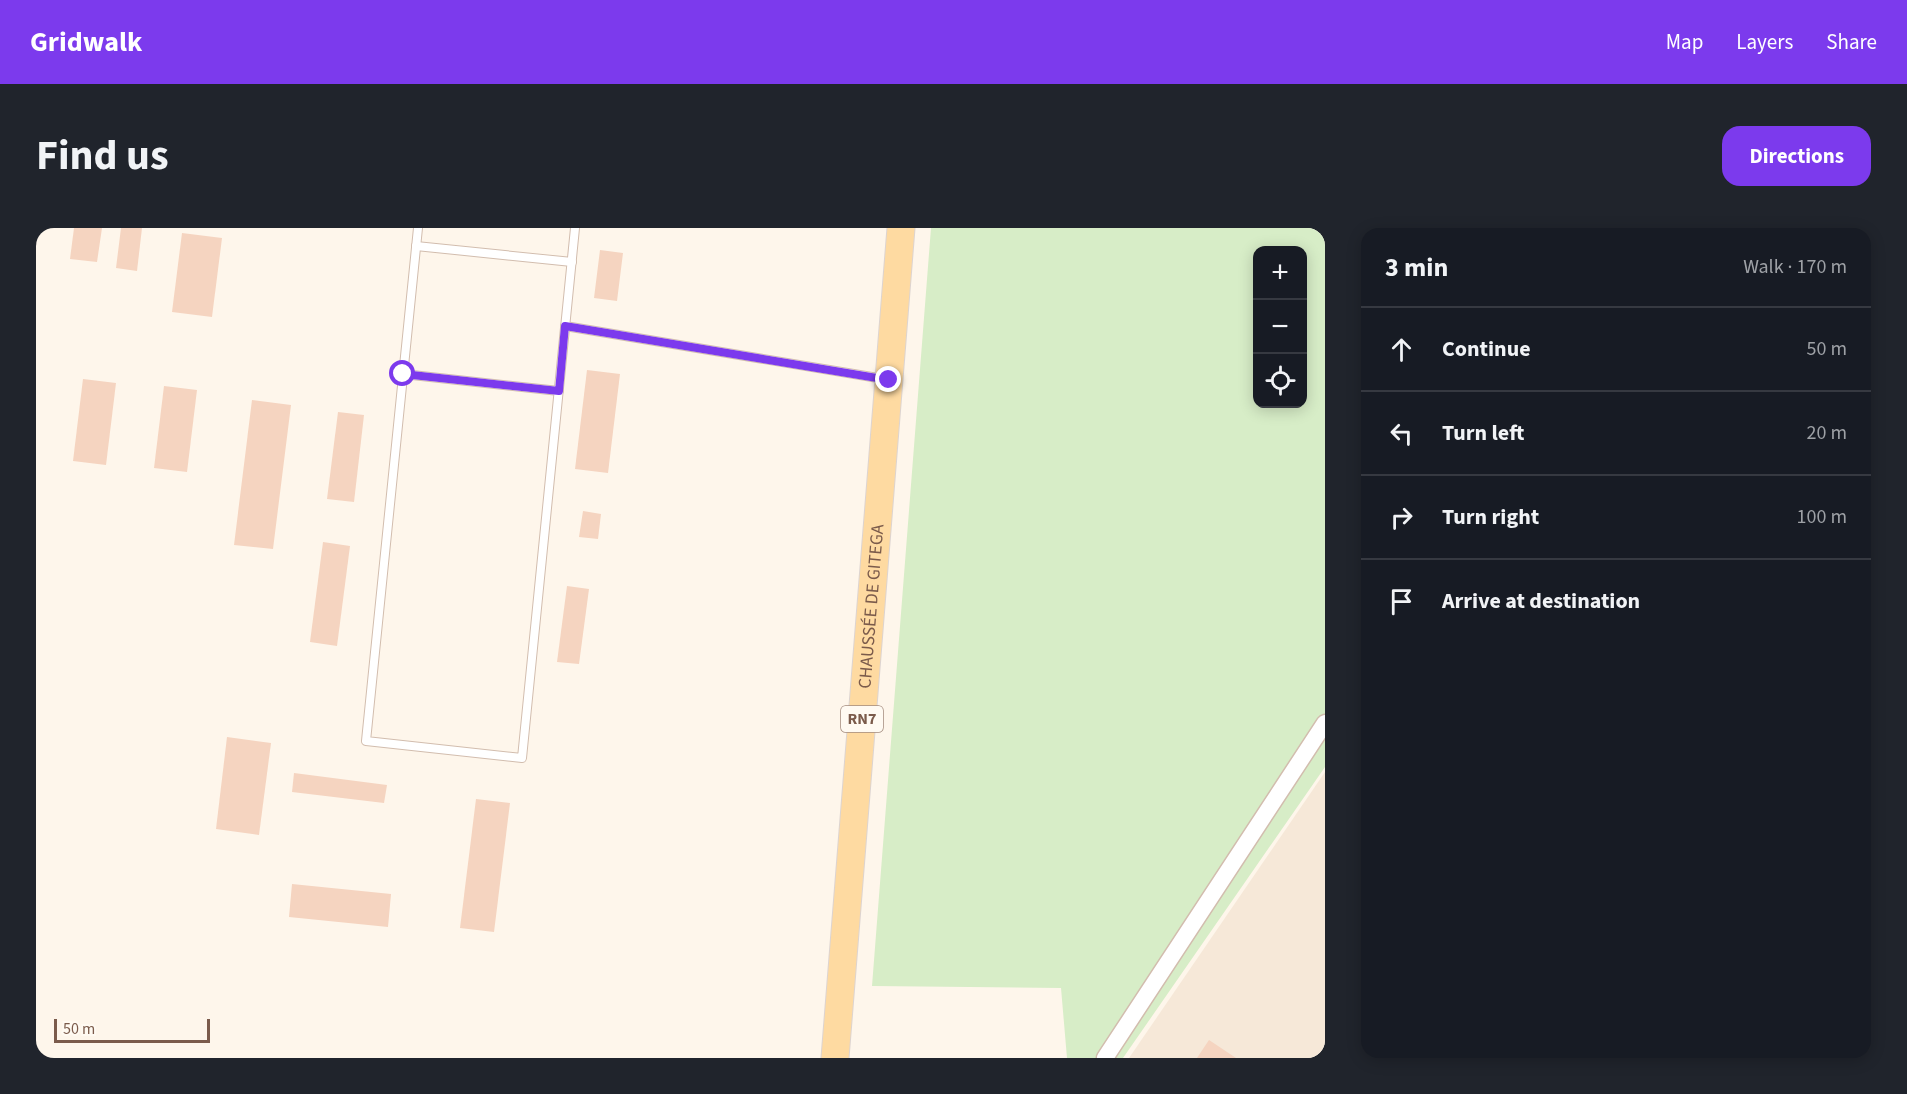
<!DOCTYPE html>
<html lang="en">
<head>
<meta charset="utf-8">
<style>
	:root { --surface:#171b24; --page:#20242c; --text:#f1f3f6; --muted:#9ea1a6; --line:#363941; --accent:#7c3aed }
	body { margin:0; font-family:"Source Sans 3",sans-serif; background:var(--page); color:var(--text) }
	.controls { position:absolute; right:18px; top:18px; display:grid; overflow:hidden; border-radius:12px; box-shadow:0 3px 15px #0003 }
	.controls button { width:54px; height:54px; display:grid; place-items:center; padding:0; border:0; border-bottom:2px solid var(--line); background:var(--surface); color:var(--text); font:30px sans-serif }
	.scale { position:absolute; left:18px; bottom:15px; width:156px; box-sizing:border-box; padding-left:6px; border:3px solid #7b5b4b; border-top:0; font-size:16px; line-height:21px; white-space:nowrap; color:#7b5b4b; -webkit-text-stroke:4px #fffaf2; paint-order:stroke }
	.stop { position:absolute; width:18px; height:18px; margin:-14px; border:4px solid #7c3aed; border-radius:50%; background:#fff }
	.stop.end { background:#7c3aed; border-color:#fff; box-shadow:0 2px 6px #0008 }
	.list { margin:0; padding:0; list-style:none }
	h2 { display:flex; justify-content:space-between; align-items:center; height:78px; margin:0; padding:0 24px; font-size:26px }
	h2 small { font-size:20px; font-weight:400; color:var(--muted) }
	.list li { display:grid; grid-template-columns:39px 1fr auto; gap:18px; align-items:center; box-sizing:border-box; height:84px; padding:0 24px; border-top:2px solid var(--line) }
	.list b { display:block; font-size:22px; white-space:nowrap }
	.list em { font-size:20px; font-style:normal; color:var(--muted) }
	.icon { flex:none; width:33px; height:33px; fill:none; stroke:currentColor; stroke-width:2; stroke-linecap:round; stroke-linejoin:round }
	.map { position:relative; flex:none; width:1289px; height:830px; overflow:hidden; border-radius:18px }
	header { display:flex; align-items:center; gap:36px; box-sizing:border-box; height:84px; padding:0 30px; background:var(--accent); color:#fff }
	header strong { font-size:28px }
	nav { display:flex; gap:33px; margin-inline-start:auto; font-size:21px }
	.intro { display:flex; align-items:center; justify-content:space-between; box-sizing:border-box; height:144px; padding:0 36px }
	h1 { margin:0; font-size:42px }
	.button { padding:15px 27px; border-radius:18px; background:var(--accent); color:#fff; font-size:21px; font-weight:700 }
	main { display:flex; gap:36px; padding:0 36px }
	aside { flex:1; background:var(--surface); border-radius:18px; box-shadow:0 3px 15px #0003 }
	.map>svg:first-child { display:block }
</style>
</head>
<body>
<header>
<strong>Gridwalk</strong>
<nav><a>Map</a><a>Layers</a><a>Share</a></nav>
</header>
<div class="intro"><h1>Find us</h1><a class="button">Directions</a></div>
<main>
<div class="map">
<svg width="1289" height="830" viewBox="0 0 1289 830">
	<rect width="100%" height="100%" fill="#fef6eb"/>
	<path fill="#f6e8d8" d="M 1289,544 L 1289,830 L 1093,830 Z"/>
	<path fill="#d7edc7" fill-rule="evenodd" d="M 895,0 L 1289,0 L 1289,539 L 1087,830 L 1031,830 L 1025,760 L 836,758 ZM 1222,22 L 1266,22 L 1266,176 L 1222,176 Z"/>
	<g fill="#f5d4c0">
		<path d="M 38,0 L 66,0 L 61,34 L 34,31 Z"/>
		<path d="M 85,0 L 106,0 L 101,43 L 80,40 Z"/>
		<path d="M 146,5 L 186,10 L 176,89 L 136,84 Z"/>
		<path d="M 564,22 L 587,25 L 581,73 L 558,70 Z"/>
		<path d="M 551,142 L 584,146 L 572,245 L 539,241 Z"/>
		<path d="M 47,151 L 80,155 L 70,237 L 37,233 Z"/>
		<path d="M 128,158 L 161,162 L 151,244 L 118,240 Z"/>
		<path d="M 216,172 L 255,177 L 237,321 L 198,317 Z"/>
		<path d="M 302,184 L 328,187 L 318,274 L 291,271 Z"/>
		<path d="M 547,283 L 565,286 L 562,311 L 543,309 Z"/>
		<path d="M 287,314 L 314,318 L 301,418 L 274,414 Z"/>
		<path d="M 531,358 L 553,361 L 543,436 L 521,434 Z"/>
		<path d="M 191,509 L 235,515 L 223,607 L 180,601 Z"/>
		<path d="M 258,545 L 351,557 L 348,575 L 256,564 Z"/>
		<path d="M 440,571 L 474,575 L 458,704 L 424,700 Z"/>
		<path d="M 256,656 L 355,666 L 352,699 L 253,689 Z"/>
		<path d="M 1173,812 L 1200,830 L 1161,830 Z"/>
	</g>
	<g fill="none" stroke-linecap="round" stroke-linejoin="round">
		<defs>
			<g id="service">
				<path d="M 382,0 L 330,513 L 486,530 L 539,0"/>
				<path d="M 380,18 L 536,34"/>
				<path d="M 529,98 L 848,151"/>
				<path d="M 367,146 L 523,163"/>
			</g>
			<path id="minor" d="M 1069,830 L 1289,495"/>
			<g id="primary">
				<path id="s1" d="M 799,830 L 865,0"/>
			</g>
		</defs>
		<use href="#service" stroke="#d2bdae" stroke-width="10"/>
		<use href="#minor" stroke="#d2bdae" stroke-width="19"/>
		<use href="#primary" stroke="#ddd4d0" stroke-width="29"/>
		<use href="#service" stroke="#fff" stroke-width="8"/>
		<use href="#minor" stroke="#fff" stroke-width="16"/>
		<use href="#primary" stroke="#fedaa1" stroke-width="27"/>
	</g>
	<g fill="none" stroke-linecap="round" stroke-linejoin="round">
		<path stroke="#7c3aed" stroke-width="8" d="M 367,146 L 523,163 L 529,98 L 853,152"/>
	</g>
	<g text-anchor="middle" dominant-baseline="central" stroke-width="4.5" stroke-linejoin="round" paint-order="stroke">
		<rect fill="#fffaf2" stroke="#a38b7d" stroke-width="1.5" x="805" y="478" width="42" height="26" rx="4.5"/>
		<g font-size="16" font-weight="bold" fill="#7b5b4b">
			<text x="826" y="491">RN7</text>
		</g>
		<g font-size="18" fill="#7b5b4b" stroke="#fffaf2">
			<text stroke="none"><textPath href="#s1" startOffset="453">CHAUSSÉE DE GITEGA</textPath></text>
		</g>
	</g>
</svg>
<div class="controls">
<button>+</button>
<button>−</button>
<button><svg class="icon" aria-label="locate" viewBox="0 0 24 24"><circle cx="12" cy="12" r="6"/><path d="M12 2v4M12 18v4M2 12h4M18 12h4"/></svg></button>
</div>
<div class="scale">50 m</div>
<div class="stop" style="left:367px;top:146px"></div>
<div class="stop end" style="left:853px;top:152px"></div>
</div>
<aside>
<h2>3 min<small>Walk · 170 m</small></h2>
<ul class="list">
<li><svg class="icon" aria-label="ahead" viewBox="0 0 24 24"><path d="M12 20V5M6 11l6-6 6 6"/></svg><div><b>Continue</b></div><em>50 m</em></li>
<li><svg class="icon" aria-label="left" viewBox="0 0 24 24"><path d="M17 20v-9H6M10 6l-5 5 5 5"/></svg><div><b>Turn left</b></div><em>20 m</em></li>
<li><svg class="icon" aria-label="right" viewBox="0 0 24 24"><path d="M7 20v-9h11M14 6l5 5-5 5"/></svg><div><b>Turn right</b></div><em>100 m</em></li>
<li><svg class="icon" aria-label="arrive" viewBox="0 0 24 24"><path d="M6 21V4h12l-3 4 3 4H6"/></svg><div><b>Arrive at destination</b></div></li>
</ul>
</aside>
</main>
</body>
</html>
